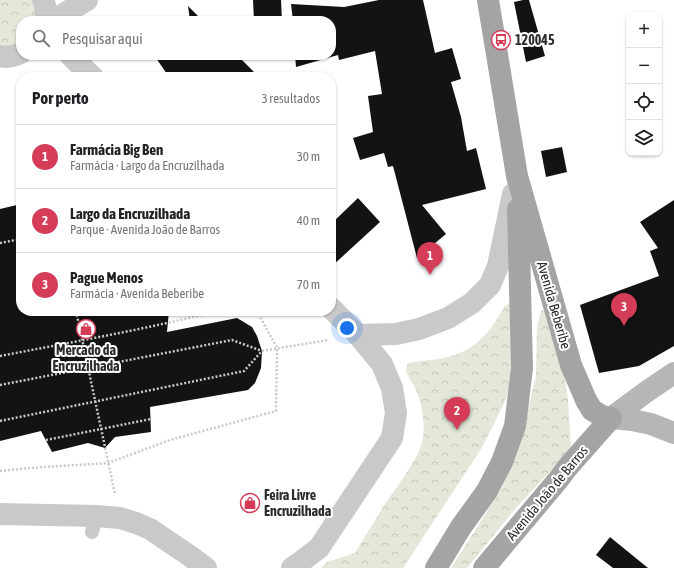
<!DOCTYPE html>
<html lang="pt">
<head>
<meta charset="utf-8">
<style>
	:root { --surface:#fff; --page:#f2f2f2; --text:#202124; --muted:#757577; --line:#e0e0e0; --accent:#d53c58 }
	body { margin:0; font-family:"Asap Condensed",sans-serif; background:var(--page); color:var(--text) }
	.controls { position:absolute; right:12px; top:12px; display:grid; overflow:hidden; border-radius:8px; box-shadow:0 1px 3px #0004 }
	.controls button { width:36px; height:36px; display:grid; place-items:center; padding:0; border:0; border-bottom:1px solid var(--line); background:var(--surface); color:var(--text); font:20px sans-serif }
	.you { position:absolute; left:347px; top:328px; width:14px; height:14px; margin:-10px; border:3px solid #fff; border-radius:50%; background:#1a73e8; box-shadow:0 0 0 6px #1a73e833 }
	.badge { display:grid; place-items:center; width:26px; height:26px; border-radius:50%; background:var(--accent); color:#fff; font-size:13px; font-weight:700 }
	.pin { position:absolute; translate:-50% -33px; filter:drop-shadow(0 1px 2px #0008) }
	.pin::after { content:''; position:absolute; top:21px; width:14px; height:12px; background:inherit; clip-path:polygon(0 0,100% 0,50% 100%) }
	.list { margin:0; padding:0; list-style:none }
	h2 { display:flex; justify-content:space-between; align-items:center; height:52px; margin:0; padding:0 16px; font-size:17px }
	h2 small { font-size:13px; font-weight:400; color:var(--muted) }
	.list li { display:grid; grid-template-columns:26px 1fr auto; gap:12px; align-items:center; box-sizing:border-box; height:64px; padding:0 16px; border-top:1px solid var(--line) }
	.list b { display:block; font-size:15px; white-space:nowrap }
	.list p { margin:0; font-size:13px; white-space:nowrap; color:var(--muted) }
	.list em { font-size:13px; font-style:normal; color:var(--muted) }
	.icon { flex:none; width:22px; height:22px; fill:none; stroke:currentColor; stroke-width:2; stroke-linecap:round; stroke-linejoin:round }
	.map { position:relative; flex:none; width:674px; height:568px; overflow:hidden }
	.search { position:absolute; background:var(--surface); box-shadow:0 1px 3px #0004; left:16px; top:16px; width:320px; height:44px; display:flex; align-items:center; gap:10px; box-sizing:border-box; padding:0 14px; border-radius:16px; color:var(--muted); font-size:15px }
	.panel { position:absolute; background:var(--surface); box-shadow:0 1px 3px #0004; left:16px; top:72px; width:320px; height:244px; border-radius:16px }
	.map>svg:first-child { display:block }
</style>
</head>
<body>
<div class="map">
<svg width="674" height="568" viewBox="0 0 674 568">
	<defs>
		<pattern id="forest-crowns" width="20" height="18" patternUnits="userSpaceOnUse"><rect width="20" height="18" fill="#e3e8da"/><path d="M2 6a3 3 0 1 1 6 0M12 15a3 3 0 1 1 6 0" fill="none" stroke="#c3c7bb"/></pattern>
	</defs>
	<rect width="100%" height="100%" fill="#fff"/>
	<g fill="url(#forest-crowns)">
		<path d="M 0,0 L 43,0 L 45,21 L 21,21 L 21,52 L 0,55 Z"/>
		<path d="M 511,303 L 514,347 L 510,386 L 505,401 L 494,424 L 481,449 L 403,568 L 321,568 L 327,562 L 355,553 C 365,537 375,520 385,504 C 397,486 420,458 423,438 C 425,422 422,404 416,390 C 413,384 408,377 406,371 C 406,368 407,365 408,363 C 425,360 444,360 460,353 C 481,344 495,325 505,306 L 508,304 Z"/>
		<path d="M 542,310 L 545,310 L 564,373 L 568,399 L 571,447 L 570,450 L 515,509 L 467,568 L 451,568 L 502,488 L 519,447 L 536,376 L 537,327 L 541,311 Z"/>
	</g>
	<g fill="#131313">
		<path d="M 253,0 L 281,0 L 282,21 L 254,21 Z"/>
		<path d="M 379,0 L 423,0 L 435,53 L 452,48 L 461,79 L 451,82 L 461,117 L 467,151 L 476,148 L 486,189 L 422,205 L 446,234 L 417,258 L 393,166 L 388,167 L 384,153 L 360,160 L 353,138 L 373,132 L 368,96 L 382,94 L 375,51 L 339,60 L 338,55 L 296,67 L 295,55 L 331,55 L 331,21 L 293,21 L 291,4 L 344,7 Z"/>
		<path d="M 523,0 L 529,0 L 545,56 L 526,62 L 514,2 Z"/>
		<path d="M 188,6 L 203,21 L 190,21 Z"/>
		<path d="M 154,55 L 237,55 L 259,77 L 169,77 Z"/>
		<path d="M 562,147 L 567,172 L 546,177 L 541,151 Z"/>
		<path d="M 358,198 L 380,222 L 331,267 L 331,224 Z"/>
		<path d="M 674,200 L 674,346 L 639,366 L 599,373 L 580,305 L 659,276 L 650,251 L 658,248 L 640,222 Z"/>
		<path d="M 21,204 L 21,311 L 169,311 L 167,332 L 237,318 L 252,327 L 257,336 L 262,351 L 261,368 L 255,383 L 248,390 L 150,407 L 151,432 L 115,437 L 105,448 L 88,443 L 52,452 L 41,431 L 0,441 L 0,209 Z"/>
		<path d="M 610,537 L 648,568 L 613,568 L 596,555 Z"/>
	</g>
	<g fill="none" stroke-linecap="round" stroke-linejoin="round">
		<g stroke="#c9c9c9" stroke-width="2.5" stroke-dasharray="2 2" stroke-linecap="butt">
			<path d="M 0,243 L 21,239"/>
			<path d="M 76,311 L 115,494"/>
			<path d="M 0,356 C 73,342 146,329 218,311"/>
			<path d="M 0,385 L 232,340 L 262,351"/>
			<path d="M 0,421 L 244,371 L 262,351 L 328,340"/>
			<path d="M 46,440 L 151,419"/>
			<path d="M 0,471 L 30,468 L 108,463 L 170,440 L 276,411 L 277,348 L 257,311"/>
		</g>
		<path stroke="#c9c9c9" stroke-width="14" d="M 92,532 L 96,516"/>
		<g stroke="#c9c9c9" stroke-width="22">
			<path d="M 43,0 L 45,5 L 46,21"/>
			<path d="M 52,21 L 87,0"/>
			<path d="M 70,55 L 77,62 L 93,77"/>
			<path d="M 0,56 C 7,58 15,56 21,53"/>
			<path d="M 358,335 L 396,334 L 419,329 L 448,318 L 472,303 L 490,285 L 498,266 L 513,194"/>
			<path d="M 0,514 L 96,516 L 120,518 L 136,523 L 150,529 L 190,556 L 206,568"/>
			<path d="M 292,568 L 298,564 L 319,548 L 392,438 L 396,413 L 392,388 L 382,364 L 358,335 L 331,308"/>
		</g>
		<g stroke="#b6b6b6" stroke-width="22">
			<path d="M 611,418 L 646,392 L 674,373"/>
			<path d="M 611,418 L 632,420 L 651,424 L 674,433"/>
		</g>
		<g stroke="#a4a4a4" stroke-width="22">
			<path d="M 436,568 L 461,527 L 487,491 L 502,462 L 515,426 L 522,368 L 518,209"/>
			<path d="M 484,568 L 558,480 L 567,468 L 611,418 L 602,416 L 592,410 L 586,400 L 571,365 L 517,176 L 488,0"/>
		</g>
	</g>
	<defs>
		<symbol id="bus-ring" viewBox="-11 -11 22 22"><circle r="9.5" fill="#fff" stroke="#d53c58" stroke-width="1.5"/><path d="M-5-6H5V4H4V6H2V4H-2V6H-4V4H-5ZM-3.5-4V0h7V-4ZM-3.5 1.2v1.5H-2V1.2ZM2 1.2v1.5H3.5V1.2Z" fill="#d53c58"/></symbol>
		<symbol id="shop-ring" viewBox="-11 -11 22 22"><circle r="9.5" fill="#fff" stroke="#d53c58" stroke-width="1.5"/><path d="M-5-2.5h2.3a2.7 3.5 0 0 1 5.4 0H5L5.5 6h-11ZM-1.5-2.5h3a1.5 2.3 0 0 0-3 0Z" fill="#d53c58"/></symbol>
	</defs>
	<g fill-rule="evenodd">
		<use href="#bus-ring" x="490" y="29" width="22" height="22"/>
		<use href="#shop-ring" x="75" y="318" width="22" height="22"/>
		<use href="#shop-ring" x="239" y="492" width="22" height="22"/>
	</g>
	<g text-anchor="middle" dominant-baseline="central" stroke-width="4" stroke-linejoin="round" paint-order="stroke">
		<g font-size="14" font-weight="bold" fill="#2c2c2c" stroke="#fff" text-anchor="start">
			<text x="515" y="40">120045</text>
			<text x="86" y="350" text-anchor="middle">Mercado da<tspan x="86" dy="16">Encruzilhada</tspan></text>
			<text x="264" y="495">Feira Livre<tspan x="264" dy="16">Encruzilhada</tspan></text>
		</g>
		<g font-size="14" fill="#2c2c2c" stroke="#fff">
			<text transform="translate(554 305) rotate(74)">Avenida Beberibe</text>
			<text transform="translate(547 493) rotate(-50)">Avenida João de Barros</text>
		</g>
	</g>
</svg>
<div class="controls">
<button>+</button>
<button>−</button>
<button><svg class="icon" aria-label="locate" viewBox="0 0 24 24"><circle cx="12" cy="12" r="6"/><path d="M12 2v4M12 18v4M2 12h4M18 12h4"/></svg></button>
<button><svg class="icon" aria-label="layers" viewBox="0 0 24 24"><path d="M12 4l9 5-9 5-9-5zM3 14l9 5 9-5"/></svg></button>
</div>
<div class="you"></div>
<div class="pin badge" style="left:430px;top:275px">1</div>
<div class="pin badge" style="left:457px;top:430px">2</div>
<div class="pin badge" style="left:624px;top:326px">3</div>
<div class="search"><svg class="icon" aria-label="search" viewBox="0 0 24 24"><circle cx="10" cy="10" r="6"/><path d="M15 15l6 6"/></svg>Pesquisar aqui</div>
<section class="panel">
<h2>Por perto<small>3 resultados</small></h2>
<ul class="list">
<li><span class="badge">1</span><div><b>Farmácia Big Ben</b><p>Farmácia · Largo da Encruzilhada</p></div><em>30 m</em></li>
<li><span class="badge">2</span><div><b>Largo da Encruzilhada</b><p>Parque · Avenida João de Barros</p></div><em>40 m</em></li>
<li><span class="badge">3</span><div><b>Pague Menos</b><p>Farmácia · Avenida Beberibe</p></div><em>70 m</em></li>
</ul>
</section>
</div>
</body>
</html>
